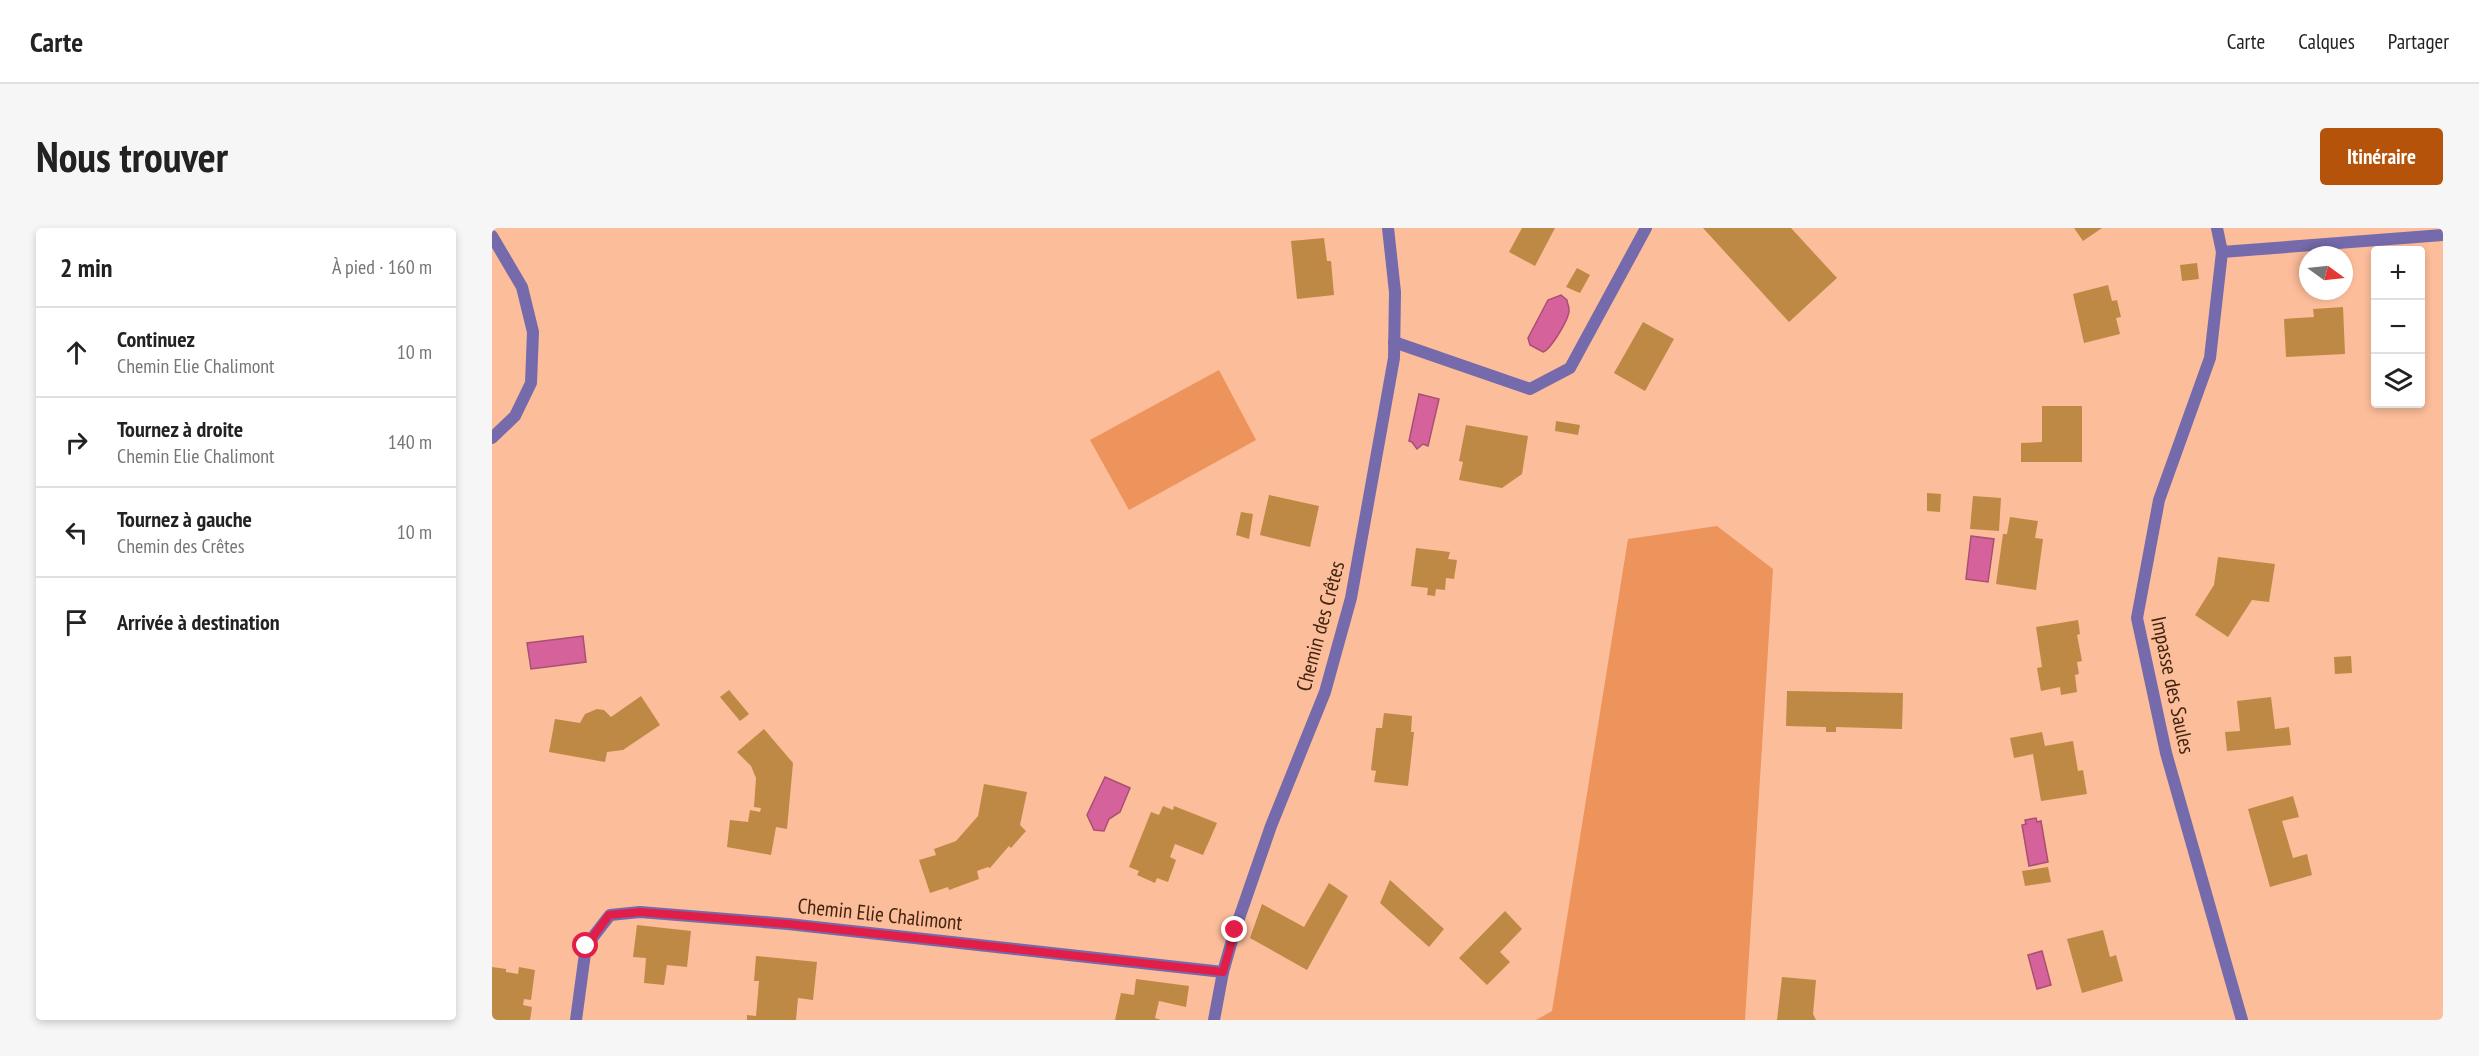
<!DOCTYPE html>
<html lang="fr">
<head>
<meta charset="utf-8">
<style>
	:root { --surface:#fff; --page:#f6f6f6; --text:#222; --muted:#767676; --line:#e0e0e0; --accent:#b45309 }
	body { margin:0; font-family:"PT Sans Narrow",sans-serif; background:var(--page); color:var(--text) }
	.controls { position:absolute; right:18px; top:18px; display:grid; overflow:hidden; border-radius:6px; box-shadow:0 3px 9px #0003 }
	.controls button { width:54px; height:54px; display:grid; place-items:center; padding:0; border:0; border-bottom:2px solid var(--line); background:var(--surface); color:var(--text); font:30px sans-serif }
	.compass { position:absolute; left:1807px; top:18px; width:54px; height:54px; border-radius:50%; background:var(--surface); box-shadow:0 3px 9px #0003; rotate:105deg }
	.stop { position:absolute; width:18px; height:18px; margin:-14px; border:4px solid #e11d48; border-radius:50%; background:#fff }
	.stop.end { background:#e11d48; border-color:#fff; box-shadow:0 2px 6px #0008 }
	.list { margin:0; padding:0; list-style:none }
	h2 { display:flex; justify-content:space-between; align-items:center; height:78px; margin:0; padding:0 24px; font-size:26px }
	h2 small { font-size:20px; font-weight:400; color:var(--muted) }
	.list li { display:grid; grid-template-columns:39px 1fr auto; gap:18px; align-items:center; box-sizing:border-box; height:90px; padding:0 24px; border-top:2px solid var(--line) }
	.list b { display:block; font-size:22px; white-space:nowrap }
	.list p { margin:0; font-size:20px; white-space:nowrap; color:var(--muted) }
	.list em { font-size:20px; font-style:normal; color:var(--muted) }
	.icon { flex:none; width:33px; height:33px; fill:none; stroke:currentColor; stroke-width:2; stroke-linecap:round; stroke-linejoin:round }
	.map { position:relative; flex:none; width:1951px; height:792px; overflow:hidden; border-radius:6px }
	header { display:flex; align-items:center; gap:36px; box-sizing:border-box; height:84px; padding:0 30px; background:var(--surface); border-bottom:2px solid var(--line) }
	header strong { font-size:28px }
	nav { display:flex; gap:33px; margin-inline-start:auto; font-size:21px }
	.intro { display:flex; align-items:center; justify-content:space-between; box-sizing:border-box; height:144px; padding:0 36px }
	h1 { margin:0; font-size:42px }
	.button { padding:15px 27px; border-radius:6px; background:var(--accent); color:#fff; font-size:21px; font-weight:700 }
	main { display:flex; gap:36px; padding:0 36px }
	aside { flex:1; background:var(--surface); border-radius:6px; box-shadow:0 3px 9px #0003 }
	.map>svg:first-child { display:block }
</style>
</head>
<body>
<header>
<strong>Carte</strong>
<nav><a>Carte</a><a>Calques</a><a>Partager</a></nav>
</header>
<div class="intro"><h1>Nous trouver</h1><a class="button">Itinéraire</a></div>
<main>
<aside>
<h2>2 min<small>À pied · 160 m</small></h2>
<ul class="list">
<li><svg class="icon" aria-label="ahead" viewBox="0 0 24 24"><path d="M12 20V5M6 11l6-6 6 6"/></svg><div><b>Continuez</b><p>Chemin Elie Chalimont</p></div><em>10 m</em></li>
<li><svg class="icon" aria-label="right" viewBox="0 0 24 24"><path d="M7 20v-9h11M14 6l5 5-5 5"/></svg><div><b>Tournez à droite</b><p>Chemin Elie Chalimont</p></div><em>140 m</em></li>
<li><svg class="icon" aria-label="left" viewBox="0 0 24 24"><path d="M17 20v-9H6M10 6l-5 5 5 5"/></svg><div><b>Tournez à gauche</b><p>Chemin des Crêtes</p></div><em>10 m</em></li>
<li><svg class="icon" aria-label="arrive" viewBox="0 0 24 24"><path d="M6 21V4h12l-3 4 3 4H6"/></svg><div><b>Arrivée à destination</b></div></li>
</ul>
</aside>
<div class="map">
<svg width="1951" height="792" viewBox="0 0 1951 792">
	<rect width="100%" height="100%" fill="#fcbd9a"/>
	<g fill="#ed935c">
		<path d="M 727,142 L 764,212 L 637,282 L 598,212 Z"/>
		<path d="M 1225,298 L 1281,341 L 1253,792 L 1044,792 L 1060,783 L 1136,311 Z"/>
	</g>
	<g fill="#d6629c" stroke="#a94f72" stroke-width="1.5">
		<path d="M 1069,67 L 1075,72 C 1075,75 1077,78 1077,81 C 1078,90 1059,121 1051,124 L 1038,117 L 1036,110 L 1056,72 Z"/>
		<path d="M 927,166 L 947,171 L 936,218 L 931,216 L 925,221 L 920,214 L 917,213 Z"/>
		<path d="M 1479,308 L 1502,311 L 1496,354 L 1474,351 Z"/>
		<path d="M 91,408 L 94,434 L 39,441 L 35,415 Z"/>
		<path d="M 613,549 L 638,560 L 628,584 L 617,591 L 612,603 L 602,602 L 595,587 Z"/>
		<path d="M 1544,590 L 1545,594 L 1549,593 L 1556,634 L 1537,638 L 1530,597 L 1534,596 L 1533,592 Z"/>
		<path d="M 1550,723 L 1559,757 L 1545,761 L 1536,727 Z"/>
	</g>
	<g fill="#be8944">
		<path d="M 1030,0 L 1063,0 L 1043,38 L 1017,24 Z"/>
		<path d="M 1211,0 L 1299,0 L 1345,50 L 1297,94 Z"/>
		<path d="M 1582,0 L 1610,0 L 1591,13 Z"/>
		<path d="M 832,10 L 835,33 L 839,33 L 842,67 L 805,71 L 799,13 Z"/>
		<path d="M 1705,35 L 1707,51 L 1690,53 L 1688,37 Z"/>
		<path d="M 1085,40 L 1098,47 L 1088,65 L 1074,59 Z"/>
		<path d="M 1616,57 L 1620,73 L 1625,72 L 1629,89 L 1624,90 L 1628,106 L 1592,115 L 1581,66 Z"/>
		<path d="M 1851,79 L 1853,126 L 1794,129 L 1792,91 L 1822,89 L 1821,81 Z"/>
		<path d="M 1151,94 L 1182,111 L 1153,163 L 1122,145 Z"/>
		<path d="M 1550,178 L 1590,178 L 1590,234 L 1529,234 L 1529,215 L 1550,214 Z"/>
		<path d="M 1064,193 L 1088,197 L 1086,207 L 1063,203 Z"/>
		<path d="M 974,197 L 1036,208 L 1030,246 L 1010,260 L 967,252 L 971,234 L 967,233 Z"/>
		<path d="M 1435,265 L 1449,266 L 1448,284 L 1435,283 Z"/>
		<path d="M 777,267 L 827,278 L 818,319 L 768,307 Z"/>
		<path d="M 1481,268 L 1509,270 L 1507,303 L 1478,301 Z"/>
		<path d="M 749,284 L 761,286 L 757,311 L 744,307 Z"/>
		<path d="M 1518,289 L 1546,293 L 1543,310 L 1551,311 L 1544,362 L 1504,356 L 1511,306 L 1515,306 Z"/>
		<path d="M 924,320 L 958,324 L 956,331 L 965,332 L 962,351 L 954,350 L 953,362 L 944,361 L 943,368 L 935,367 L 936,360 L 919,358 Z"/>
		<path d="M 1726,329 L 1783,336 L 1777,374 L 1760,372 L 1736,409 L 1703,387 L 1722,357 Z"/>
		<path d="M 1586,392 L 1588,406 L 1585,407 L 1590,433 L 1585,434 L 1587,446 L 1583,447 L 1585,464 L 1569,467 L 1568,459 L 1549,463 L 1545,440 L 1550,439 L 1544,399 Z"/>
		<path d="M 1859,428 L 1860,445 L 1843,446 L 1842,429 Z"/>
		<path d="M 237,462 L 257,486 L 248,493 L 228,469 Z"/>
		<path d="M 1295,463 L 1411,465 L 1410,501 L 1344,499 L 1344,504 L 1334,504 L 1334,499 L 1294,498 Z"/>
		<path d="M 149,468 L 168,497 L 131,522 L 115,524 L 113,534 L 57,524 L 63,491 L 88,495 L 93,486 L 105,481 L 112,482 L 119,489 Z"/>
		<path d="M 1779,469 L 1783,501 L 1797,499 L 1799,517 L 1735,523 L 1733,504 L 1748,503 L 1745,473 Z"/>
		<path d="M 892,485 L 920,488 L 919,504 L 922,504 L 916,558 L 882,554 L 884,543 L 879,542 L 884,500 L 890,500 Z"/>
		<path d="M 272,501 L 301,535 L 295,601 L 284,599 L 279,627 L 235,619 L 238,592 L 256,594 L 258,582 L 268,584 L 269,580 L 262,579 L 264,550 L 259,538 L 245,524 Z"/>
		<path d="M 1550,504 L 1553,518 L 1581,513 L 1586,543 L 1591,542 L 1595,566 L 1549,573 L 1541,526 L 1522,530 L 1518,510 Z"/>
		<path d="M 492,556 L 535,564 L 528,597 L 534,603 L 519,620 L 517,618 L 498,640 L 496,639 L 485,643 L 487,651 L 457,662 L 456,659 L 438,665 L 427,632 L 444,627 L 442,621 L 464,613 L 486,588 Z"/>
		<path d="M 1801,568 L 1807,589 L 1790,593 L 1801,630 L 1815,626 L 1820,647 L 1778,659 L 1756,581 Z"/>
		<path d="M 671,578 L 681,582 L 682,578 L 725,595 L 711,627 L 683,616 L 678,629 L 684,632 L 676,654 L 665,650 L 663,655 L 645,647 L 647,643 L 637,639 L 659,584 L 667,587 Z"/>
		<path d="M 1556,639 L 1559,654 L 1533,658 L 1530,643 Z"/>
		<path d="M 898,652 L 952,701 L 937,719 L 888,675 Z"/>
		<path d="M 837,655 L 856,668 L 815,742 L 758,710 L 770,676 L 812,699 Z"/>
		<path d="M 1013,683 L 1030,701 L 1008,724 L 1018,734 L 995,757 L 967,730 Z"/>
		<path d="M 145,697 L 199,703 L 195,739 L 175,737 L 172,757 L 152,755 L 154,730 L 141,729 Z"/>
		<path d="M 1611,702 L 1618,729 L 1624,727 L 1631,753 L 1590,765 L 1575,711 Z"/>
		<path d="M 264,728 L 325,734 L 321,772 L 306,770 L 304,792 L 255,792 L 255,787 L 264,788 L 267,753 L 262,753 Z"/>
		<path d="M 0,739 L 14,741 L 14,744 L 26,746 L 27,739 L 43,742 L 39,772 L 32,771 L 31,777 L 40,779 L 38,792 L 0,792 Z"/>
		<path d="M 1290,749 L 1324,752 L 1321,786 L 1324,792 L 1285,792 Z"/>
		<path d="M 644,751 L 697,758 L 694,779 L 667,773 L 663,790 L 669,792 L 623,792 L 629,765 L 642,767 Z"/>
	</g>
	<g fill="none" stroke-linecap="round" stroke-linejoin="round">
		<path stroke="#756aab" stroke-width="12" d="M 902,114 L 1038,161 L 1078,140 L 1154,0"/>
		<g stroke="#756aab" stroke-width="12">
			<path d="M 1725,0 L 1730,24 L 1951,7"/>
			<path d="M 0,8 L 30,59 L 41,104 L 39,155 L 23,188 L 0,210"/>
			<path d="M 1730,24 L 1718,130 L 1667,272 L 1645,390 L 1674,525 L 1750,792"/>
			<path d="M 84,792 L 94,718 L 118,687 L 148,684 L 296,696 L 731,744"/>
			<path d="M 722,792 L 731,744 L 743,702 L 779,598 L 833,464 L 859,370 L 902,130 L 903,64 L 896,0"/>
		</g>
	</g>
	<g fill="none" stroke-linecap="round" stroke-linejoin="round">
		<path stroke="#e11d48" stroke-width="8" d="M 94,718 L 117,687 L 148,684 L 296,696 L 731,744 L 743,702"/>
	</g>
	<g text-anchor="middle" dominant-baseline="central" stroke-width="6" stroke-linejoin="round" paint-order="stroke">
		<g font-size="21" fill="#412411" stroke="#fcbd9a">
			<text transform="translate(828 398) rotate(-75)">Chemin des Crêtes</text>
			<text transform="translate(1681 457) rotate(78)">Impasse des Saules</text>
			<text transform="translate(388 686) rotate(6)">Chemin Elie Chalimont</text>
		</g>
	</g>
</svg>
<div class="controls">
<button>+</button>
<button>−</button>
<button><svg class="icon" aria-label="layers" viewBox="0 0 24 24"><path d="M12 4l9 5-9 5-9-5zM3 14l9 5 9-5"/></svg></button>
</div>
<svg class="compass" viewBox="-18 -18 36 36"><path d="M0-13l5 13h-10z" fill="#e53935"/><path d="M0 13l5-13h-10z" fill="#767676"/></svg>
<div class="stop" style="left:94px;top:718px"></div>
<div class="stop end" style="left:743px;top:702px"></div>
</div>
</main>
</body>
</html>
